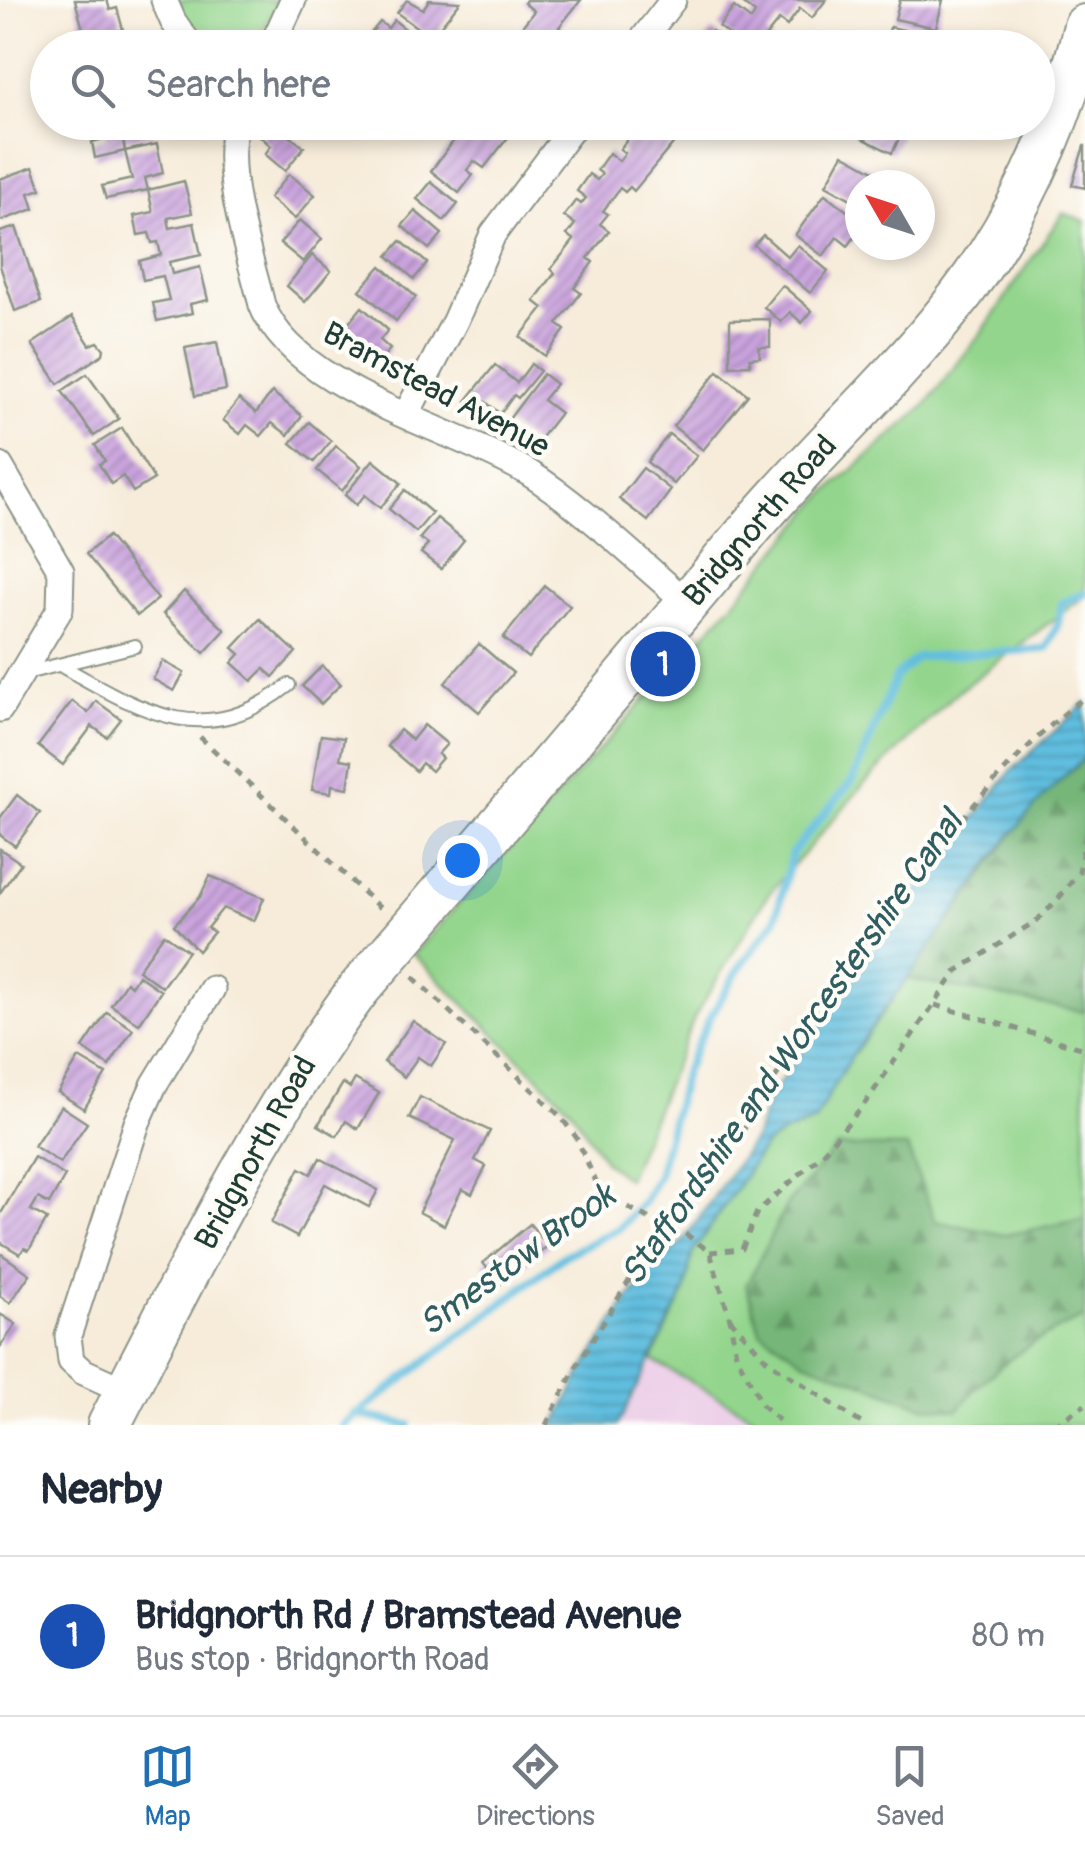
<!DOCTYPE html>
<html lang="en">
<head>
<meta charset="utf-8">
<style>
	:root { --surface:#fff; --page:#f2f2f3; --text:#1f2937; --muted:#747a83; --line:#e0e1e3; --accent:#1f6fb2 }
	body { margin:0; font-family:Pangolin,sans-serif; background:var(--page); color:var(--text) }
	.compass { position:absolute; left:845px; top:170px; width:90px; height:90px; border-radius:50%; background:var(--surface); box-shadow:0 5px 15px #0003; rotate:309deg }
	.you { position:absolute; left:462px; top:860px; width:35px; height:35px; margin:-25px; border:8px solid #fff; border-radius:50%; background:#1a73e8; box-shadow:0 0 0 15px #1a73e833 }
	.badge { display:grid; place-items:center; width:65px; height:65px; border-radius:50%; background:var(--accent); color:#fff; font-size:32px; font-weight:700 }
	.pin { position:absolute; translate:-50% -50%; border:5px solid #fff; box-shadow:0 2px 10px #0006 }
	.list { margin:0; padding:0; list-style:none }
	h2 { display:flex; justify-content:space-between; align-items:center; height:130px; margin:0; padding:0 40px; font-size:42px }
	h2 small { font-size:32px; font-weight:400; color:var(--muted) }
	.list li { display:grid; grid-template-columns:65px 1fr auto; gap:30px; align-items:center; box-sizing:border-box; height:160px; padding:0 40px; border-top:2px solid var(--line) }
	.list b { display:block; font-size:38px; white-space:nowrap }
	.list p { margin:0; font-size:32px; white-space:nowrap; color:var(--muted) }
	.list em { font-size:32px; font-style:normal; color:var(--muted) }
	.icon { flex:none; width:55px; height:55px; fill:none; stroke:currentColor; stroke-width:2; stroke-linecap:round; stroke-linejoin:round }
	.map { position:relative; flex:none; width:1085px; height:1425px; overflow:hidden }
	.search { position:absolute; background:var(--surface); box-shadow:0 5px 15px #0003; left:30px; right:30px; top:30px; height:110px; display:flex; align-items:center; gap:25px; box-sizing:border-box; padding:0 35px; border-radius:55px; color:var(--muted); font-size:38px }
	.sheet { height:290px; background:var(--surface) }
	nav { display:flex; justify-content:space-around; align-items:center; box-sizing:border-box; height:140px; border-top:2px solid var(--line); background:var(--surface); font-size:28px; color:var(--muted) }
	nav a { display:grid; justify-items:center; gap:5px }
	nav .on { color:var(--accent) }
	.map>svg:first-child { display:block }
</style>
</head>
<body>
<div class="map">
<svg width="1085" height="1425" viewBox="0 0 1085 1425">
	<defs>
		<pattern id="forest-firs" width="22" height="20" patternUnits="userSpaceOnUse" patternTransform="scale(2.5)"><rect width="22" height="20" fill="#76b678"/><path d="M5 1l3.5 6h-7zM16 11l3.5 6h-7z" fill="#609563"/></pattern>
		<pattern id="water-rules" width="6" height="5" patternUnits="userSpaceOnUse" patternTransform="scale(2.5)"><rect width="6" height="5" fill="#61bedf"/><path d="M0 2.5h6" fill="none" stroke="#4f9cb6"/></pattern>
		<pattern id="building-hatch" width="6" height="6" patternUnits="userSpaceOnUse" patternTransform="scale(2.5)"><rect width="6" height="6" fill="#caa3de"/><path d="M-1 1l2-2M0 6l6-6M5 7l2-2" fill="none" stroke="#a386b5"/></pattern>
	</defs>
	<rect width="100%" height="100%" fill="#fdfcf7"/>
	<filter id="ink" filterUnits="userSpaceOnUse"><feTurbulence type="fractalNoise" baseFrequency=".01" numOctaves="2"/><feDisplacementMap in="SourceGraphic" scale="20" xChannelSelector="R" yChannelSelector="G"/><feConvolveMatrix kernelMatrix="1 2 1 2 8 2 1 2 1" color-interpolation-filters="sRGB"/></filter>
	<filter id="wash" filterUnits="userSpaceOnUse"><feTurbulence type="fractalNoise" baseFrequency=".0048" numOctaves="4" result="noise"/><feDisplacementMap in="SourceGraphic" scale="40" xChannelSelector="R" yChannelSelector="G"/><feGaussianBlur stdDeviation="2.25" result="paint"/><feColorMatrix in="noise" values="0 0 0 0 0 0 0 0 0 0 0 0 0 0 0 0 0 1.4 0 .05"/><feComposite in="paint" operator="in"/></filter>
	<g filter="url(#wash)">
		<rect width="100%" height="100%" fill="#f7ecda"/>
		<path fill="#edd1e9" d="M 652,1360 L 769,1425 L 618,1425 Z"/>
		<g fill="#93d58c" stroke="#598960" stroke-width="2.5">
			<path d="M 174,0 L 278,0 L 255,48 L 200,47 Z"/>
			<path d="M 1063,213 L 1085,221 L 1085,596 L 956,693 L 866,782 L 767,896 L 695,1016 L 627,1179 L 605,1162 L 571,1109 L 413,954 L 733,603 L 824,495 L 925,406 L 984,329 Z"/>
			<path d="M 1085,758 L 1085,1425 L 769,1425 L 652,1360 L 685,1291 L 692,1254 L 765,1145 L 786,1132 L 815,1121 L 841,1072 L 971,889 Z"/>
		</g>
		<g fill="url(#forest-firs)" stroke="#4a7a56" stroke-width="2.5">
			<path d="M 1085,758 L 1085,1012 L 907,979 L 1033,806 Z"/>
			<path d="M 837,1147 L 907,1147 L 935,1221 L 1005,1235 L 1085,1219 L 1085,1317 C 1038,1336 988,1369 958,1410 L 923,1406 L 805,1361 L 760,1331 L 746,1286 L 787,1204 Z"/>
		</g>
		<path fill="url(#water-rules)" stroke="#407e8a" stroke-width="2.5" d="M 1085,703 L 1085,758 C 1020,812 974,885 925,954 C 886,1008 844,1061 815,1121 L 786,1132 L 765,1145 L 692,1254 L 685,1291 L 618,1425 L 555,1425 L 583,1370 L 626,1302 L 649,1272 L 682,1242 L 754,1139 L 770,1096 L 897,915 L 1012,770 Z"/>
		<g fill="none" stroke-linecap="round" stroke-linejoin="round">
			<g stroke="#61bedf" stroke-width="8">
				<path d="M 354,1414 L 409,1425"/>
				<path d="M 343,1425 L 565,1255 L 618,1229 L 644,1201 L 658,1175 L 684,1073 L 709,1019 L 739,968 L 775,921 L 792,853 L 853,780 L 896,676 L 918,657 L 1046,649 L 1058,624 L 1062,603 L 1085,593"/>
			</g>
		</g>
		<g id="blocks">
			<g fill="url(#building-hatch)">
				<path d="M 75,0 L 107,0 L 110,10 L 117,8 L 123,30 L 116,31 L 119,45 L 134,41 L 136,48 L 88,48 Z"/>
				<path d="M 407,0 L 423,9 L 429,0 L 460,2 L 439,28 L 445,33 L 441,45 L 397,13 Z"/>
				<path d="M 526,0 L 581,0 L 559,27 L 572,37 L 564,48 L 519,48 L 511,41 L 534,11 L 524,3 Z"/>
				<path d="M 743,0 L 826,0 L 812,18 L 800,8 L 787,26 L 779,20 L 766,36 L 772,40 L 766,48 L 699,48 L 712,31 L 732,46 L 736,40 L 719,27 L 734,7 L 751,20 L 755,13 L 741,2 Z"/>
				<path d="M 900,0 L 943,0 L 936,28 L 895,19 Z"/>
				<path d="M 394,20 L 421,42 L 416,48 L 376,48 L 366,39 L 380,22 L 388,28 Z"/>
				<path d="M 890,27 L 928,35 L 925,48 L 886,48 Z"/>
				<path d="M 104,122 L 153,122 L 155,133 L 123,140 L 125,151 L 95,158 L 92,142 L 107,138 Z"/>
				<path d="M 271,122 L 304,147 L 285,171 L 265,154 L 271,146 L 260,136 Z"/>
				<path d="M 457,122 L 520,122 L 484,168 L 474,161 L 467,170 L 473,175 L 459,193 L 431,171 L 460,132 L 454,127 Z"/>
				<path d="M 646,122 L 704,122 L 699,129 L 690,123 L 634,191 L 630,187 L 625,192 L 620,188 L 603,211 L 608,214 L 600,224 L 609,231 L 588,258 L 593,262 L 574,288 L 581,293 L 557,324 L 565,330 L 545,356 L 520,337 L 543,308 L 534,301 L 555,273 L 551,269 L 574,240 L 567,235 L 575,224 L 564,216 L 576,200 L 581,204 L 586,198 L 577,191 L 589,174 L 597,180 L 602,174 L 597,170 L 609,153 L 619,161 L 625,153 L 620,149 L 633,132 L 643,139 L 650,131 L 644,126 Z"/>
				<path d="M 854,122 L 907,122 L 892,153 L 850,132 Z"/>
				<path d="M 157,144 L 163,173 L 145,178 L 148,190 L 184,181 L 192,213 L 168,218 L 170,228 L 194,223 L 201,255 L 169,262 L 172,274 L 200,267 L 208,300 L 190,304 L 192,313 L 157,321 L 153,303 L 169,300 L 163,276 L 143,280 L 139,261 L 161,255 L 158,242 L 152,243 L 149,233 L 138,235 L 134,216 L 153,212 L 148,190 L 106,199 L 102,186 L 132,179 L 125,151 Z"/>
				<path d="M 1084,146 L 1085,146 L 1085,188 L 1072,185 Z"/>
				<path d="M 843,154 L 888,179 L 884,185 L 860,185 L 860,204 L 826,185 Z"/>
				<path d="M 33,167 L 41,189 L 29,193 L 34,209 L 0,221 L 0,179 Z"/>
				<path d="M 289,174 L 315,195 L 295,219 L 269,198 Z"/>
				<path d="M 431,182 L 458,204 L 444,221 L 417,199 Z"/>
				<path d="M 825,194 L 860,221 L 860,230 L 848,246 L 837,237 L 823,256 L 795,235 Z"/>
				<path d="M 415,211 L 442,234 L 429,249 L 402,226 Z"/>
				<path d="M 300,220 L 322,239 L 303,262 L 280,243 Z"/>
				<path d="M 16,227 L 41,302 L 15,311 L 0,266 L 0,232 Z"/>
				<path d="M 763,235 L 788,257 L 798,245 L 828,271 L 810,293 L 754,245 Z"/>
				<path d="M 401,241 L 427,263 L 414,279 L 388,256 Z"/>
				<path d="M 312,255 L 331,271 L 305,302 L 287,286 Z"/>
				<path d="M 381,266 L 416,297 L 396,321 L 360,290 Z"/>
				<path d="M 782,285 L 812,311 L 802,323 L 790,312 L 781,322 L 764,307 Z"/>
				<path d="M 362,307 L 388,330 L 380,340 L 390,349 L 378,363 L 342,331 Z"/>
				<path d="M 72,317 L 90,345 L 98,342 L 104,349 L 103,354 L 58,384 L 32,344 Z"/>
				<path d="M 770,319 L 770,347 L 759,347 L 760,357 L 750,358 L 750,365 L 730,366 L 730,320 Z"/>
				<path d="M 217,342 L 226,390 L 195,396 L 185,348 Z"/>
				<path d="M 531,364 L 540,371 L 518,398 L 514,395 L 500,414 L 486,402 L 479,411 L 466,401 L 495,365 L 517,383 Z"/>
				<path d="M 718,371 L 748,395 L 703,450 L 673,426 Z"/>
				<path d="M 87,374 L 119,419 L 94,436 L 62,391 Z"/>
				<path d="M 543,374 L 556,384 L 543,400 L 560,413 L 535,445 L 506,423 Z"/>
				<path d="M 272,392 L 302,416 L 288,435 L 272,423 L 261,436 L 247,425 L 240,434 L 223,420 L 239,399 L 256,413 Z"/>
				<path d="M 309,422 L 331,441 L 314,462 L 291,443 Z"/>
				<path d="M 122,428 L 154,479 L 133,492 L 123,476 L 111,484 L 99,464 L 105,461 L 95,445 Z"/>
				<path d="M 669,434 L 697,456 L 674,484 L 647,462 Z"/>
				<path d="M 336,446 L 361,466 L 342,491 L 317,470 Z"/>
				<path d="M 373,460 L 401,483 L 380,508 L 365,495 L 356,505 L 345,495 Z"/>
				<path d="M 643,468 L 671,490 L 648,521 L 619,499 Z"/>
				<path d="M 405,490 L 432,513 L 416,532 L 389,509 Z"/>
				<path d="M 437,518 L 464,540 L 441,569 L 421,553 L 428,544 L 420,538 Z"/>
				<path d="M 108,536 L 158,599 L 137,616 L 86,554 Z"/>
				<path d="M 545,586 L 570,606 L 528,658 L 503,638 Z"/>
				<path d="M 184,591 L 225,630 L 204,653 L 163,614 Z"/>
				<path d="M 260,619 L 296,652 L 273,677 L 264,669 L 252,681 L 232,663 L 240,654 L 233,648 Z"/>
				<path d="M 479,644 L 513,673 L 479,712 L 445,683 Z"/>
				<path d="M 163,661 L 184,673 L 174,691 L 153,679 Z"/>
				<path d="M 322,666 L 341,684 L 321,704 L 302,686 Z"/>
				<path d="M 72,701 L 88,713 L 96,701 L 121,719 L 107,737 L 92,726 L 63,765 L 38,746 Z"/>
				<path d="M 424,725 L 447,744 L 438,754 L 442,758 L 431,771 L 422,763 L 416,771 L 387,746 L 400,730 L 412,740 Z"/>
				<path d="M 321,735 L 344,738 L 340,759 L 352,761 L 348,788 L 332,785 L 331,793 L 312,790 Z"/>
				<path d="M 17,795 L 40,813 L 15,846 L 0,835 L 0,818 Z"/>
				<path d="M 0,849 L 21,863 L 0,893 Z"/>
				<path d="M 210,876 L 264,898 L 254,921 L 223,908 L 207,928 L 214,932 L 198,951 L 174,925 L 200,897 Z"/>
				<path d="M 164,934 L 188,951 L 162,987 L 138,970 Z"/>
				<path d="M 138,975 L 161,991 L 139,1024 L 111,1005 L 126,982 L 131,986 Z"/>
				<path d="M 107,1012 L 133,1029 L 109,1066 L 83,1048 Z"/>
				<path d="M 413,1021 L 446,1044 L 431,1066 L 418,1057 L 404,1077 L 384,1062 Z"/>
				<path d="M 79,1058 L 106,1074 L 84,1109 L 58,1092 Z"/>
				<path d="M 355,1079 L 379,1093 L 358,1129 L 346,1121 L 337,1136 L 318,1125 L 343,1083 L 350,1088 Z"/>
				<path d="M 420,1097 L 490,1131 L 475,1160 L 486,1166 L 472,1194 L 462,1189 L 444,1225 L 419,1212 L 455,1140 L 409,1118 Z"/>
				<path d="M 61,1106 L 87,1123 L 60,1163 L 34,1146 Z"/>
				<path d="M 34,1157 L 65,1176 L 49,1204 L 38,1198 L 31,1210 L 47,1219 L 29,1250 L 24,1248 L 20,1254 L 0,1242 L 0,1215 Z"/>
				<path d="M 320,1158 L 378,1190 L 369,1207 L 325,1184 L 297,1237 L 271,1223 L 300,1168 L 311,1174 Z"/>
				<path d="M 530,1224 L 548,1246 L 500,1284 L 483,1263 Z"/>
				<path d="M 0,1253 L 30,1274 L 10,1303 L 0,1296 Z"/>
				<path d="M 0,1314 L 16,1324 L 0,1347 Z"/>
			</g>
		</g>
	</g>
	<g filter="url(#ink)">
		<use href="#blocks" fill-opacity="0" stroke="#8b9487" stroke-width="2.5"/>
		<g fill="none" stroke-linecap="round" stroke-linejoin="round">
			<defs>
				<g id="service">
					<path d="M 60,665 C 141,711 204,752 289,685"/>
					<path d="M 26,673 L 135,646"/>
				</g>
				<g id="minor">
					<path d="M 164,0 L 173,21 L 192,48"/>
					<path d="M 271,48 L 293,0"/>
					<path d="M 636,48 L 673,0"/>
					<path d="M 237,122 C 219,166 251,259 262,305 C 296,391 453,427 529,473 C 583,507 639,562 689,604"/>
					<path d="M 406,415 L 455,321 L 493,234 L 577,122"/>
					<path d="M 0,466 L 61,571 L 60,609 L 0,709"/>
					<path d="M 126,1391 L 82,1371 L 71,1361 L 68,1336 L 137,1123 L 154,1085 L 212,989"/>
				</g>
				<path id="trunk" d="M 109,1425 C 185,1277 259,1124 358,990 C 492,835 623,679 755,523 C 817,450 889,385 949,310 C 1014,229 1061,127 1085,26"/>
			</defs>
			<use href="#service" stroke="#8b9487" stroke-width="16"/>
			<use href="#minor" stroke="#8b9487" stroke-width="29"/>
			<use href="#trunk" stroke="#8b9487" stroke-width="46"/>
			<g stroke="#8b9487" stroke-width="5" stroke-dasharray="8 8" stroke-linecap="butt">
				<path d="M 200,737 L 384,912"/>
				<path d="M 413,977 L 560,1116 L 576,1137 L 601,1193 L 650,1219 L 683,1232 L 710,1252 L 730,1319 L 736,1354 L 763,1406 L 784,1425"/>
				<path d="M 935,1005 L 1085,1049"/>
				<path d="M 710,1252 L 742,1249 L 757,1212 L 820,1156 L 866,1102 L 957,971 L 1036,921 L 1056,902 L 1079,872 L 1085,839"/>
				<path d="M 730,1319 L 768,1361 L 864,1425"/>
				<path d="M 546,1425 L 576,1367 L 640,1263 L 693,1199 L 754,1115 L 767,1089 C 859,960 959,794 1085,697"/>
				<path d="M 1054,1425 L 1085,1405"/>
			</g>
			<use href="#service" stroke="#fff" stroke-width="12"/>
			<use href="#minor" stroke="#fff" stroke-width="25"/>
			<use href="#trunk" stroke="#fff" stroke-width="42"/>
		</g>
	</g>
	<g text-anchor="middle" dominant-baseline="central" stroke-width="9" stroke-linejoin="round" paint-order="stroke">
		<g font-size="32" fill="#1f3d34" stroke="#fdfcf7">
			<text transform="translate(436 390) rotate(28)">Bramstead Avenue</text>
			<text transform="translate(760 521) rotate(-49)">Bridgnorth Road</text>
			<text transform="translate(256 1153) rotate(-61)">Bridgnorth Road</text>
		</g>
		<g font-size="35" font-style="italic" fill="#305d5f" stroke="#fdfcf7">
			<text transform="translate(792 1048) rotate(-55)">Staffordshire and Worcestershire Canal</text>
			<text transform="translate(517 1260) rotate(-36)">Smestow Brook</text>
		</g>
	</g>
</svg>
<svg class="compass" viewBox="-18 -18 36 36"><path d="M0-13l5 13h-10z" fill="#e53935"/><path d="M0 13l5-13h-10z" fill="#747a83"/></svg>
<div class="you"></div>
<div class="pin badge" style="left:663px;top:664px;background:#1a4fb4">1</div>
<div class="search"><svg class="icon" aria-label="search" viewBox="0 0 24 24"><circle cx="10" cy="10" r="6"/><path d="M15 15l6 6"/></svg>Search here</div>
</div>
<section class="sheet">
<h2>Nearby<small></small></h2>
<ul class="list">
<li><span class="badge" style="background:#1a4fb4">1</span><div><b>Bridgnorth Rd / Bramstead Avenue</b><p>Bus stop · Bridgnorth Road</p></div><em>80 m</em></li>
</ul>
</section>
<nav>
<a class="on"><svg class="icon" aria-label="map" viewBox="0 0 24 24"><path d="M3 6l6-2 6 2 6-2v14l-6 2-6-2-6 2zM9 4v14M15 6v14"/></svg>Map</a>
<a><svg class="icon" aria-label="directions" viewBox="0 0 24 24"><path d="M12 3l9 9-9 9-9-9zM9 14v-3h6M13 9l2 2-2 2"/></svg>Directions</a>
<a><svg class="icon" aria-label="saved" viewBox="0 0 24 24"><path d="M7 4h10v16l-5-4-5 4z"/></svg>Saved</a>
</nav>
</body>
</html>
